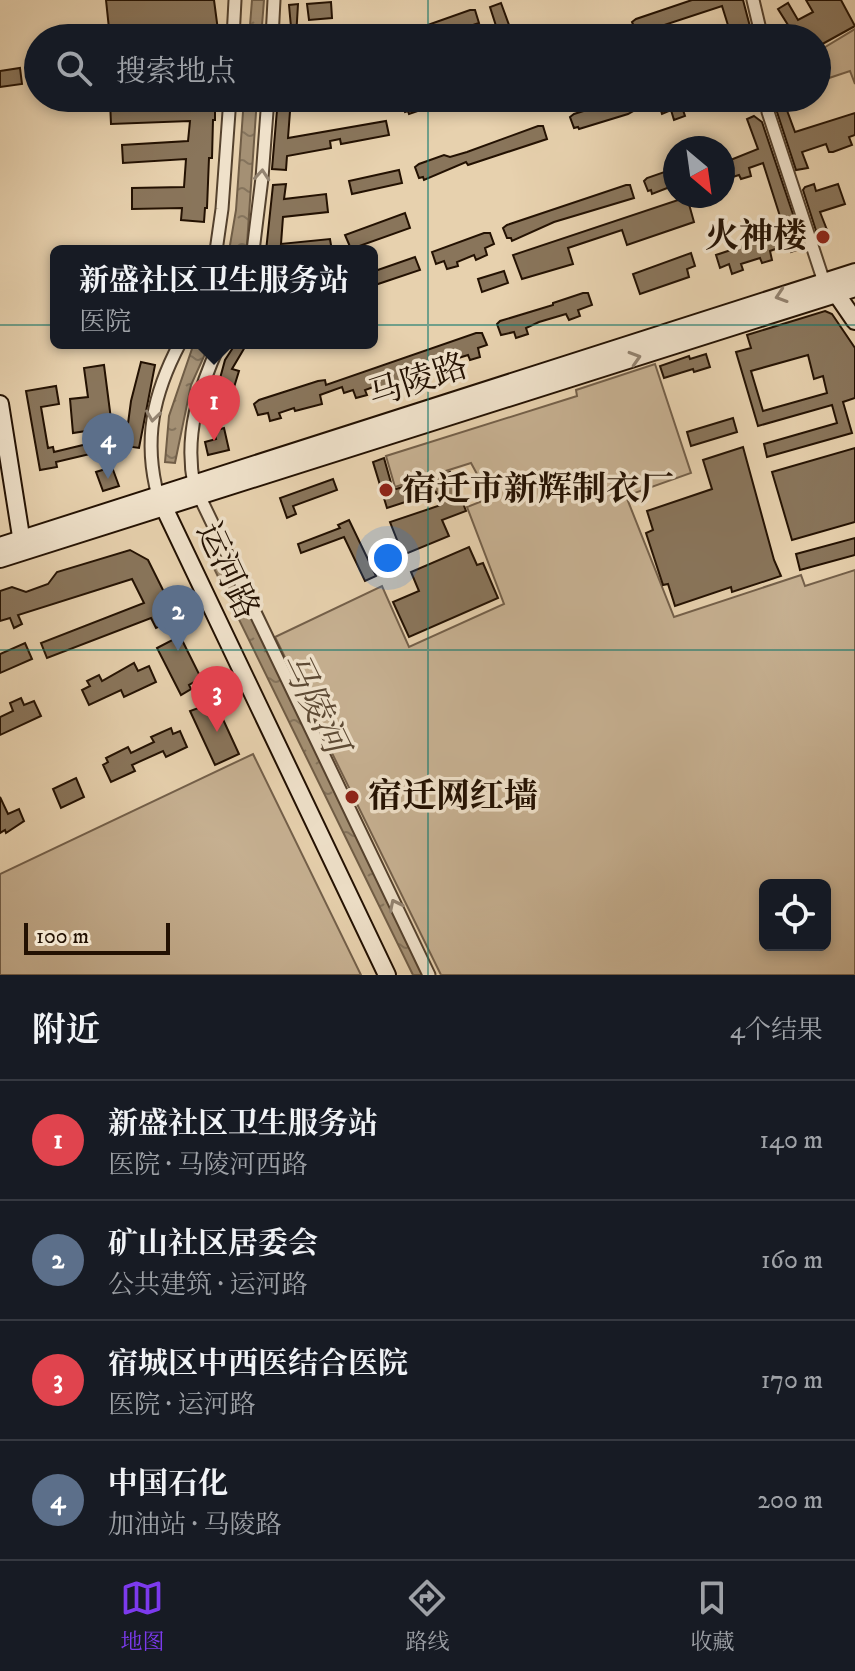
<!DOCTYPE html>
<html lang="zh">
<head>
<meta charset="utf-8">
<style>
	:root { --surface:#171b24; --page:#20242c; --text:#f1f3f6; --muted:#9ea1a6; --line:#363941; --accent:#7c3aed }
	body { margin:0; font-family:"IM FELL DW Pica","Noto Serif SC",serif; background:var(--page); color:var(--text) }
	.controls { position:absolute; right:24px; bottom:24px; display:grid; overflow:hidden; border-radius:12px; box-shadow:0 4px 12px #0003 }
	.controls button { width:72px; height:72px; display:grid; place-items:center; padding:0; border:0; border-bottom:2px solid var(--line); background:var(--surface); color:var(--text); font:40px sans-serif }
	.compass { position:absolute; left:663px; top:136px; width:72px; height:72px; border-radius:50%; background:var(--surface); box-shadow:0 4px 12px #0003; rotate:151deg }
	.scale { position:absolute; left:24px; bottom:20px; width:146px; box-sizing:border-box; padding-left:8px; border:4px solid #231102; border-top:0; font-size:22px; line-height:28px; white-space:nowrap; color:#231102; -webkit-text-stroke:6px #efe1ca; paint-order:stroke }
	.you { position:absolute; left:388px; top:558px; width:28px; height:28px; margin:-20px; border:6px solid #fff; border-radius:50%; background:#1a73e8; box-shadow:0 0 0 12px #1a73e833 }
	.badge { display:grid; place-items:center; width:52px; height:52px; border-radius:50%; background:var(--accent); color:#fff; font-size:26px; font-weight:700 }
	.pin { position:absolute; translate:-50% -66px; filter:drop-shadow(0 2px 4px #0008) }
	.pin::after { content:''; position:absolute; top:42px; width:28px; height:24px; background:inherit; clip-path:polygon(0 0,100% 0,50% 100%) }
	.popup { position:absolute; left:50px; top:245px; width:328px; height:104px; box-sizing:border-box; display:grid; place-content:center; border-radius:12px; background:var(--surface); filter:drop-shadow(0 2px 6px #0005); font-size:26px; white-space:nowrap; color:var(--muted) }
	.popup b { font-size:30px; color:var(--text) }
	.popup::after { content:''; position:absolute; left:50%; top:100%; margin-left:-16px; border:16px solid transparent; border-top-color:var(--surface) }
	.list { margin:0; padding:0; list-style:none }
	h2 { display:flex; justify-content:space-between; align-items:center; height:104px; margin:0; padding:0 32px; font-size:34px }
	h2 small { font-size:26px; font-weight:400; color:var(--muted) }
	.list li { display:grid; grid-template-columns:52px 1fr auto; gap:24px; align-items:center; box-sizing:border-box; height:120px; padding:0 32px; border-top:2px solid var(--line) }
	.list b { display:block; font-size:30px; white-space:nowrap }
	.list p { margin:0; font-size:26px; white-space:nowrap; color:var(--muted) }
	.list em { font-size:26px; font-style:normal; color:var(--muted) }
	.icon { flex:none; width:44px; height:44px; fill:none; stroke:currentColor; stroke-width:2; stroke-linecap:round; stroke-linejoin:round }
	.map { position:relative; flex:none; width:855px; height:975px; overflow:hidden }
	.search { position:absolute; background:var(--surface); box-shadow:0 4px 12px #0003; left:24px; right:24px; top:24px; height:88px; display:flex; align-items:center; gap:20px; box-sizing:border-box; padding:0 28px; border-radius:44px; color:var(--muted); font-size:30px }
	.sheet { height:584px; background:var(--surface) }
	nav { display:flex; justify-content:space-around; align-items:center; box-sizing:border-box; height:112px; border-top:2px solid var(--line); background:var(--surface); font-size:22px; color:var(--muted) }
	nav a { display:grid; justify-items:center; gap:4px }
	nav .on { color:var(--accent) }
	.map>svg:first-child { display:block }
</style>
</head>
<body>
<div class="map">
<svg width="855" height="975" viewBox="0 0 855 975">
	<defs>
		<pattern id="water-ripples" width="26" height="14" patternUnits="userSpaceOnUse" patternTransform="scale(2)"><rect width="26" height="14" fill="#a49074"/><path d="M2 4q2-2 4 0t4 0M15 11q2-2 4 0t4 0" fill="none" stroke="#85745d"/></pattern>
	</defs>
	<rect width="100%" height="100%" fill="#e7d1ae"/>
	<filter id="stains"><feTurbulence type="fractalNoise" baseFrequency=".0025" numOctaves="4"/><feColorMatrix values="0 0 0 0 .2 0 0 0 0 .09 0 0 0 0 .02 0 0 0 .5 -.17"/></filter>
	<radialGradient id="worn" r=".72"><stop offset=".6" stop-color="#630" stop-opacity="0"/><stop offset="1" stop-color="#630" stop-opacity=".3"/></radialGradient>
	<g fill="#c6b091" stroke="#74604a" stroke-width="2" fill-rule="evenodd">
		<path d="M 855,29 L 855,84 L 850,71 L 817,82 L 817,52 Z"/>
		<path d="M 655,364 L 691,473 L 626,496 L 674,617 L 801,575 L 805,586 L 855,570 L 855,975 L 441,975 L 275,637 L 382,586 L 409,647 L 504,604 L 467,507 L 490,498 L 471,463 L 395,487 L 386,456 L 577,396 L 576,390 ZM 765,885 L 825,885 L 825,945 L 765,945 Z"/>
		<path d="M 253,754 L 361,975 L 0,975 L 0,874 Z"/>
	</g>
	<g fill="url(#water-ripples)" stroke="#705d46" stroke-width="2">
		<path d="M 252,0 L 264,0 L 261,38 L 249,38 Z"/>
		<path d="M 244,98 L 257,98 L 247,244 L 245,251 L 229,251 L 236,210 Z"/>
		<path d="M 194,343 L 210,343 L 191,385 L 175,463 L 165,462 L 169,416 Z"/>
		<path d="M 213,539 L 425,975 L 413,975 L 202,544 Z"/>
	</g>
	<g fill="#89755b" stroke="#231102" stroke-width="2" fill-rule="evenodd">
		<path d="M 106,0 L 214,0 L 219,38 L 110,38 Z"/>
		<path d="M 692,0 L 743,0 L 753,38 L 732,38 L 722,6 L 637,34 L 632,22 L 636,19 Z"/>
		<path d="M 806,0 L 841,0 L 855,26 L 817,47 L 817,38 L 800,38 L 794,29 L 784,38 L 774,38 L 777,32 L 788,25 L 778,9 L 788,3 L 798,20 L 813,12 Z"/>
		<path d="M 331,2 L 332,18 L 309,20 L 307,4 Z"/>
		<path d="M 501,3 L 509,25 L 497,29 L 490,7 Z"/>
		<path d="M 298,4 L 296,38 L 283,38 L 284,27 L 291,27 L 289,5 Z"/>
		<path d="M 470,10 L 475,10 L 479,23 L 434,38 L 391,38 Z"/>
		<path d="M 20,68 L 22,84 L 0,87 L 0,71 Z"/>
		<path d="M 215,98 L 215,120 L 213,120 L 212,158 L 209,158 L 207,208 L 205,208 L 204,222 L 181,220 L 182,208 L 132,209 L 132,188 L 184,187 L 186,159 L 123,163 L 122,145 L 188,141 L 190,121 L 111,124 L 110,101 Z"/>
		<path d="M 278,98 L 291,98 L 288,138 L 386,121 L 389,135 L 341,144 L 340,139 L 330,141 L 331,148 L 287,156 L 286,170 L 272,169 Z"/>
		<path d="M 409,98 L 433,98 L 435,105 L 409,114 L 408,111 L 405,112 L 400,101 Z"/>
		<path d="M 625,98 L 639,98 L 642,106 L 628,114 L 579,129 L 578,127 L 574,128 L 570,117 L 574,114 Z"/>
		<path d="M 663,98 L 715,98 L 715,100 L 713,100 L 714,106 L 704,109 L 702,104 L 683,110 L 685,116 L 674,120 L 671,110 L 662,114 L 658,101 Z"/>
		<path d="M 785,105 L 795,132 L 855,113 L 855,135 L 849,137 L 852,145 L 833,152 L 829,152 L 826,144 L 802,152 L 808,168 L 796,170 L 777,112 L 778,108 Z"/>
		<path d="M 754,116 L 762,122 L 803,244 L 800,249 L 791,252 L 789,244 L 770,251 L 772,260 L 762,263 L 760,258 L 741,264 L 743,270 L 732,274 L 729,264 L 720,268 L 716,255 L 785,232 L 763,163 L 749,168 L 751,176 L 741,179 L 739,175 L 723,180 L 723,163 L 758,149 L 747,119 Z"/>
		<path d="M 538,126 L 543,126 L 547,139 L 468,165 L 466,162 L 424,180 L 423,177 L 419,178 L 415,167 L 419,164 L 444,155 L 450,157 L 467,152 Z"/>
		<path d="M 673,169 L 675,185 L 652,194 L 651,190 L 648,191 L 644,181 L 647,178 Z"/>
		<path d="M 399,170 L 402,183 L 352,194 L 349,181 Z"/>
		<path d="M 286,184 L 284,199 L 326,194 L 328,212 L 283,217 L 281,244 L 330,239 L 332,251 L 266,251 L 273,185 Z"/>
		<path d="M 814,184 L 816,191 L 838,184 L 845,204 L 820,212 L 829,235 L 828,241 L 822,243 L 819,240 L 803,190 L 805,187 Z"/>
		<path d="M 626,185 L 630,185 L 634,198 L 554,222 L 512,241 L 511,238 L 507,238 L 503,228 L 507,225 Z"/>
		<path d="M 687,197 L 694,222 L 627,245 L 622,230 L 568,248 L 573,264 L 522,279 L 513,255 Z"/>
		<path d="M 405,213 L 410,228 L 351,249 L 345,235 Z"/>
		<path d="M 484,233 L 490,233 L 494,244 L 485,248 L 487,255 L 476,260 L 474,255 L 457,262 L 458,266 L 447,269 L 444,261 L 436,264 L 432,252 Z"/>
		<path d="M 691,253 L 695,266 L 687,269 L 689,277 L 640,294 L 633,274 Z"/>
		<path d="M 415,257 L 420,270 L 372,286 L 372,272 Z"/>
		<path d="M 504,271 L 508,283 L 482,292 L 478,279 Z"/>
		<path d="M 583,293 L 588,293 L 592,305 L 578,310 L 580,316 L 569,320 L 566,314 L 539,322 L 526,328 L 528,334 L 516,338 L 514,332 L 501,335 L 497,324 L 500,321 L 553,305 L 553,303 Z"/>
		<path d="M 825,311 L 832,314 L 855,348 L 855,398 L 843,402 L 852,433 L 767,457 L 764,444 L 837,423 L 832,405 L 758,426 L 736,352 L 751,348 L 747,335 ZM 808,355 L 814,379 L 823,376 L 827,393 L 763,411 L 751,371 Z"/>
		<path d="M 476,333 L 482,333 L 487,345 L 478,348 L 480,357 L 470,360 L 468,355 L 449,361 L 451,368 L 440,371 L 436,362 L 428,364 L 405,372 L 408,381 L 381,389 L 379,385 L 365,390 L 367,395 L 356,398 L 353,390 L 344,393 L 342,387 L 320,395 L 322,404 L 295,411 L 294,408 L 279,413 L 281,418 L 270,421 L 268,413 L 258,415 L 254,404 L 259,400 L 318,381 L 325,380 L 326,385 Z"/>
		<path d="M 236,343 L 245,347 L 232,369 L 239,371 L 223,423 L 209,419 L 225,360 Z"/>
		<path d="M 706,354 L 710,367 L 694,372 L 693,369 L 664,378 L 660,366 L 689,356 L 690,359 Z"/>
		<path d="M 141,362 L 155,365 L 139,448 L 125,446 L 131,401 Z"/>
		<path d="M 104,365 L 112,427 L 73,433 L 70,399 L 88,397 L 84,368 Z"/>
		<path d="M 56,386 L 59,404 L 41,407 L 48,448 L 53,447 L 54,452 L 108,439 L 111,449 L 56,462 L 57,467 L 40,470 L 26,391 Z"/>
		<path d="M 733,418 L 737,432 L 691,446 L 687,432 Z"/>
		<path d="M 224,428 L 229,450 L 208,455 L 205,442 L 216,439 L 214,431 Z"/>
		<path d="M 743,447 L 774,560 L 781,576 L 732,592 L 731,587 L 675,606 L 668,584 L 663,585 L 646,533 L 653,530 L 647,511 L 712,489 L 703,460 Z"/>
		<path d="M 855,448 L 855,522 L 792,540 L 772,472 Z"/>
		<path d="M 384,458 L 393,490 L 450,472 L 458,499 L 461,498 L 466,511 L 442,520 L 449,536 L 403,555 L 390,522 L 441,505 L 436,492 L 387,508 L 373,462 Z"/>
		<path d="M 112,467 L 119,486 L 103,491 L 96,472 Z"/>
		<path d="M 333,479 L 337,490 L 293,506 L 296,514 L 287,518 L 280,498 Z"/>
		<path d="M 349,520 L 376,576 L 365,581 L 344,537 L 301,553 L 298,544 L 340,528 L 338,525 Z"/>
		<path d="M 855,538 L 855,555 L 800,570 L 796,554 Z"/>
		<path d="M 469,547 L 477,565 L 483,563 L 498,598 L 409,637 L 393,602 L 419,591 L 411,572 Z"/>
		<path d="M 130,550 L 148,560 L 177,618 L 156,628 L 151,618 L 47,658 L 41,643 L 144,603 L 132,579 L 18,615 L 22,624 L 14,628 L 10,618 L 0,621 L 0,591 L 12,587 L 26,592 L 48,584 L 57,572 Z"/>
		<path d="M 180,636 L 201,678 L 189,685 L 191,689 L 181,695 L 157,648 Z"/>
		<path d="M 25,643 L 32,659 L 0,673 L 0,654 Z"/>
		<path d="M 134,663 L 138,671 L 149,666 L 156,682 L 124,697 L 121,690 L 89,705 L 82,690 L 90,686 L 87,681 L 99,675 L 102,681 Z"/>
		<path d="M 21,698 L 24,705 L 34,701 L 41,716 L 0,735 L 0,717 L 13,711 L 10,703 Z"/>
		<path d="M 215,702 L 239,754 L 215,765 L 190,711 Z"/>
		<path d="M 171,728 L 173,734 L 180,731 L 187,747 L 166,757 L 163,751 L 132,765 L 135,771 L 111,782 L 103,765 L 108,762 L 106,758 L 128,747 L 131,753 L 154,742 L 151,737 Z"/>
		<path d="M 76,778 L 84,797 L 61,808 L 53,789 Z"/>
		<path d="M 0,797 L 8,814 L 19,809 L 24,821 L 6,833 L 5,830 L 0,833 Z"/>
	</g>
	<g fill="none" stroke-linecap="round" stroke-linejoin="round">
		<defs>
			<g id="street">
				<path d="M 753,0 L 762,38"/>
				<path d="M 233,38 L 235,0"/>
				<path d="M 272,38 L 274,0"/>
				<path d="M 772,98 L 768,112 L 824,282"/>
				<path d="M 216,251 L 222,209 L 230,98"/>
				<path d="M 253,251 L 262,178 L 268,98"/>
				<path d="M 220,343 C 199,388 184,435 194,485 L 429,975"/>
				<path d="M 158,496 C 143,440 153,394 180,343"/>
			</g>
			<g id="secondary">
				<path d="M 831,286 L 855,321"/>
				<path d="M 0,404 L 23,549"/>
				<path d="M 159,497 L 387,975"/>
				<path d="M 0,546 L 855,272"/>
				<path d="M 0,559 L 855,288"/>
			</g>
		</defs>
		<use href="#street" stroke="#54412d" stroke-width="15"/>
		<use href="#secondary" stroke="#231102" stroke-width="20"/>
		<use href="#street" stroke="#efe1ca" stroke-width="11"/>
		<use href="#secondary" stroke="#efe1ca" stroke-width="16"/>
	</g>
	<defs><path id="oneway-chevron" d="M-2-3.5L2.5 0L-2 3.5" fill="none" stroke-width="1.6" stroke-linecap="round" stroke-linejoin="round" transform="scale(2)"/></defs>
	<g stroke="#938370">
		<use href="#oneway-chevron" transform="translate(262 175) rotate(-85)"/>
		<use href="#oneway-chevron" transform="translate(781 296) rotate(162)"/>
		<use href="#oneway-chevron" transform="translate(635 358) rotate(-17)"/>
		<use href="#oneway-chevron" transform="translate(153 416) rotate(98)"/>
		<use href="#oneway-chevron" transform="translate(395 905) rotate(-116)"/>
	</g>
	<path fill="none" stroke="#0f766e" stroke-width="2" stroke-opacity="0.55" d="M 428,0 L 428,38M 428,98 L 428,975M 0,325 L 855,325M 0,650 L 855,650"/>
	<g fill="#8f2418" stroke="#efe1ca" stroke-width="3">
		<circle cx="823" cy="237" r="8"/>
		<circle cx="386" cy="490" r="8"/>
		<circle cx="352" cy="797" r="8"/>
	</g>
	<g text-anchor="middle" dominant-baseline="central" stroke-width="7" stroke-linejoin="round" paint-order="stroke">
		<g font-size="34" font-weight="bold" fill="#231102" stroke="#efe1ca" text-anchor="start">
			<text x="807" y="237" text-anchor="end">火神楼</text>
			<text x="402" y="490">宿迁市新辉制衣厂</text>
			<text x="368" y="797">宿迁网红墙</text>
		</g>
		<g font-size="34" fill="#231102" stroke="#efe1ca">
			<text transform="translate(418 381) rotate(-18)">马陵路</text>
			<text transform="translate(227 571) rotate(65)">运河路</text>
		</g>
		<g font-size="36" font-style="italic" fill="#5d4a35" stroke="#efe1ca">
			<text transform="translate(313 703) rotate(64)">马陵河</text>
		</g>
	</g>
	<rect width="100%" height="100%" filter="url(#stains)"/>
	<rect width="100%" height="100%" fill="url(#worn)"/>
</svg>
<div class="controls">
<button><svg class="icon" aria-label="locate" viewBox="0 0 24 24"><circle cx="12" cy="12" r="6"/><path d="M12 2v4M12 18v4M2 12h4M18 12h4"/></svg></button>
</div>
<svg class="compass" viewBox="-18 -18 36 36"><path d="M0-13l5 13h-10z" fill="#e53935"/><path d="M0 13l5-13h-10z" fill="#9ea1a6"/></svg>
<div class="scale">100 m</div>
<div class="you"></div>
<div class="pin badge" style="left:214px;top:441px;background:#e0444e">1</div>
<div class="popup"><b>新盛社区卫生服务站</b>医院</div>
<div class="pin badge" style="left:178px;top:651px;background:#5c6f8a">2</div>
<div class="pin badge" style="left:217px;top:732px;background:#e0444e">3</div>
<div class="pin badge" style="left:108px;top:479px;background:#5c6f8a">4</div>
<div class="search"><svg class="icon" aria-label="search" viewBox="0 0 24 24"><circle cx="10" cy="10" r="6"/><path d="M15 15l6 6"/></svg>搜索地点</div>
</div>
<section class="sheet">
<h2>附近<small>4个结果</small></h2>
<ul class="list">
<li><span class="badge" style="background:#e0444e">1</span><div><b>新盛社区卫生服务站</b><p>医院 · 马陵河西路</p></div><em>140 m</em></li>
<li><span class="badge" style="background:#5c6f8a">2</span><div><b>矿山社区居委会</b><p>公共建筑 · 运河路</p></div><em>160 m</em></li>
<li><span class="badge" style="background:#e0444e">3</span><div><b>宿城区中西医结合医院</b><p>医院 · 运河路</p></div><em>170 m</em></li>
<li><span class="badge" style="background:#5c6f8a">4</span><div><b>中国石化</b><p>加油站 · 马陵路</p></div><em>200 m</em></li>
</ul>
</section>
<nav>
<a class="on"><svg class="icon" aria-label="map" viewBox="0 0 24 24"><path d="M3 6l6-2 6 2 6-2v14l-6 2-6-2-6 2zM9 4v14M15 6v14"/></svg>地图</a>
<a><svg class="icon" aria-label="directions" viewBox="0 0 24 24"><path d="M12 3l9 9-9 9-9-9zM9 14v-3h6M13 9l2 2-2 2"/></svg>路线</a>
<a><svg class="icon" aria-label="saved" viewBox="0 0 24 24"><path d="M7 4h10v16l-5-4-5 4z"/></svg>收藏</a>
</nav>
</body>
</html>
